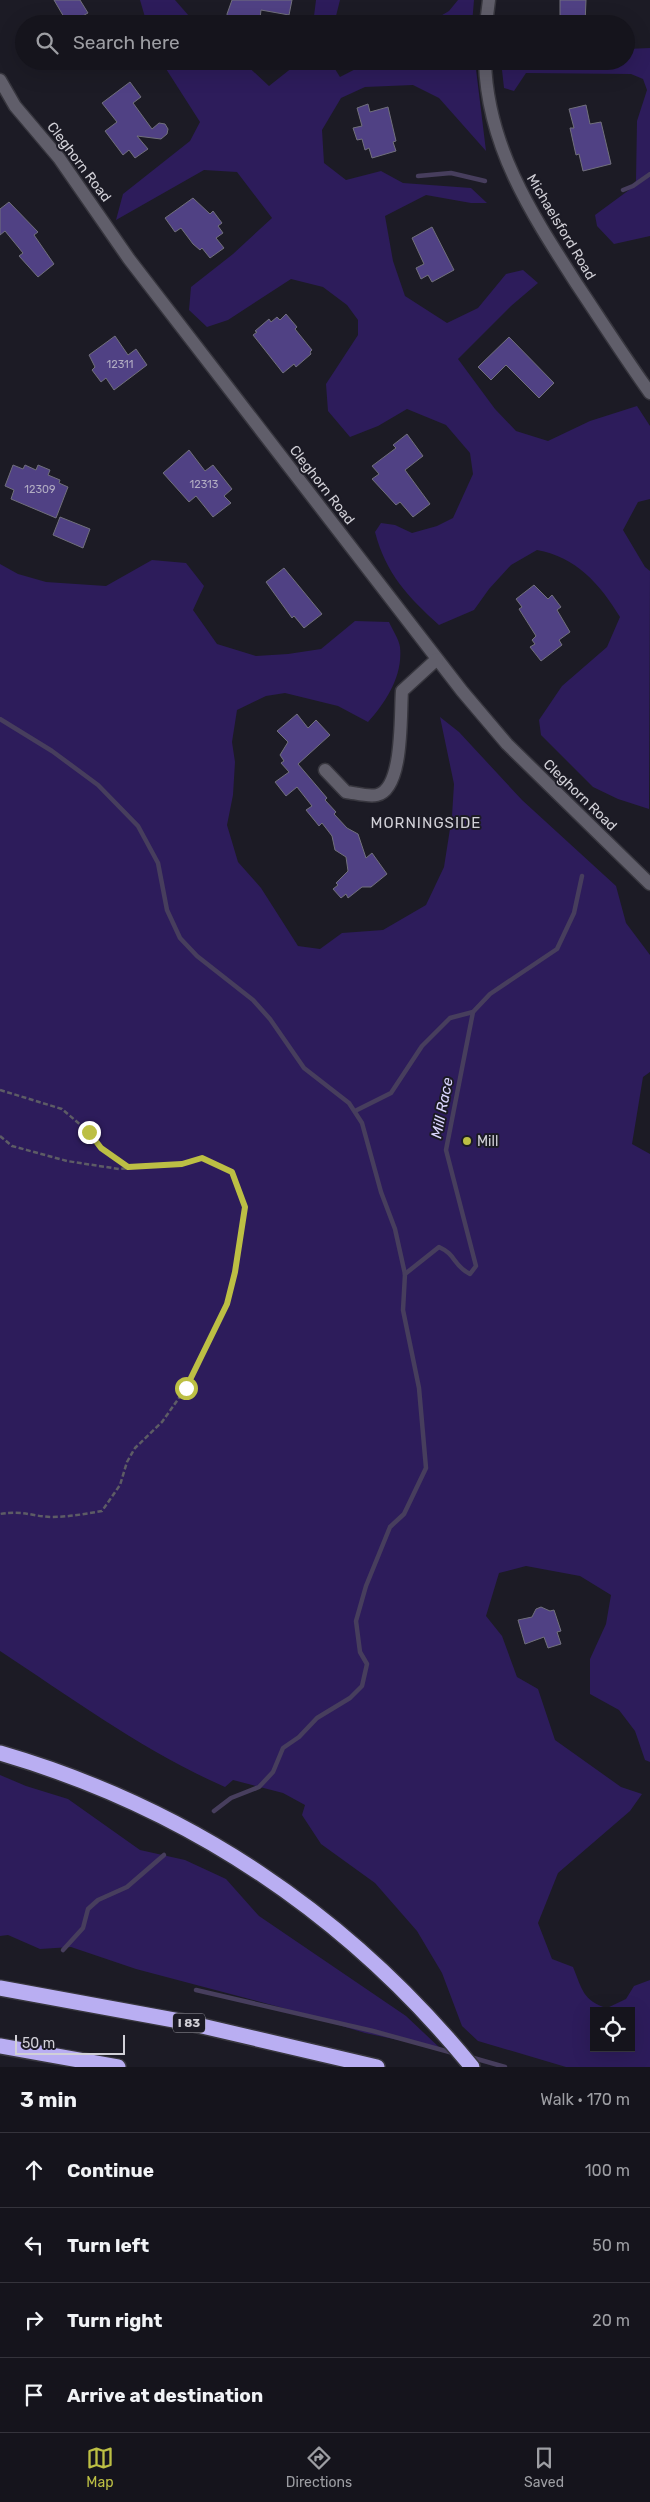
<!DOCTYPE html>
<html lang="en">
<head>
<meta charset="utf-8">
<style>
	:root { --surface:#15141c; --page:#222129; --text:#f1f3f6; --muted:#9d9ea3; --line:#34333b; --accent:#bcbf44 }
	body { margin:0; font-family:Rubik,sans-serif; background:var(--page); color:var(--text) }
	.controls { position:absolute; right:15px; bottom:15px; display:grid; overflow:hidden; border-radius:0px; box-shadow:0 5px 20px #0002 }
	.controls button { width:45px; height:45px; display:grid; place-items:center; padding:0; border:0; border-bottom:1px solid var(--line); background:var(--surface); color:var(--text); font:25px sans-serif }
	.scale { position:absolute; left:15px; bottom:12px; width:110px; box-sizing:border-box; padding-left:5px; border:2px solid #d1d0d7; border-top:0; font-size:14px; line-height:18px; white-space:nowrap; color:#d1d0d7; -webkit-text-stroke:4px #1c1b25; paint-order:stroke }
	.stop { position:absolute; width:15px; height:15px; margin:-11px; border:4px solid #bcbf44; border-radius:50%; background:#fff }
	.stop.end { background:#bcbf44; border-color:#fff; box-shadow:0 1px 5px #0008 }
	.list { margin:0; padding:0; list-style:none }
	h2 { display:flex; justify-content:space-between; align-items:center; height:65px; margin:0; padding:0 20px; font-size:21px }
	h2 small { font-size:16px; font-weight:400; color:var(--muted) }
	.list li { display:grid; grid-template-columns:32px 1fr auto; gap:15px; align-items:center; box-sizing:border-box; height:75px; padding:0 20px; border-top:1px solid var(--line) }
	.list b { display:block; font-size:19px; white-space:nowrap }
	.list em { font-size:16px; font-style:normal; color:var(--muted) }
	.icon { flex:none; width:28px; height:28px; fill:none; stroke:currentColor; stroke-width:2; stroke-linecap:round; stroke-linejoin:round }
	.map { position:relative; flex:none; width:650px; height:2067px; overflow:hidden }
	.search { position:absolute; background:var(--surface); box-shadow:0 5px 20px #0002; left:15px; right:15px; top:15px; height:55px; display:flex; align-items:center; gap:12px; box-sizing:border-box; padding:0 18px; border-radius:28px; color:var(--muted); font-size:19px }
	.sheet { height:365px; background:var(--surface) }
	nav { display:flex; justify-content:space-around; align-items:center; box-sizing:border-box; height:70px; border-top:1px solid var(--line); background:var(--surface); font-size:14px; color:var(--muted) }
	nav a { display:grid; justify-items:center; gap:2px }
	nav .on { color:var(--accent) }
	.map>svg:first-child { display:block }
</style>
</head>
<body>
<div class="map">
<svg width="650" height="2067" viewBox="0 0 650 2067">
	<rect width="100%" height="100%" fill="#1c1b25"/>
	<g fill="#2d1c5b" fill-rule="evenodd">
		<path d="M 140,0 L 175,0 L 196,24 L 147,24 Z"/>
		<path d="M 316,0 L 340,0 L 334,24 L 313,24 Z"/>
		<path d="M 458,0 L 474,0 L 472,24 L 427,24 L 449,11 Z"/>
		<path d="M 650,48 L 650,236 L 614,244 L 597,226 L 595,215 L 629,190 L 636,181 L 637,121 L 647,90 L 643,79 L 631,74 L 526,73 L 514,91 L 504,88 L 501,61 L 626,61 L 626,49 Z"/>
		<path d="M 161,61 L 242,61 L 269,86 L 293,67 L 295,61 L 330,61 L 340,77 L 371,61 L 475,61 L 486,151 L 439,98 L 413,85 L 365,87 L 341,98 L 322,130 L 324,163 L 346,180 L 381,171 L 403,183 L 471,188 L 487,203 L 471,203 L 426,195 L 385,216 L 393,261 L 405,296 L 447,323 L 478,308 L 506,274 L 523,270 L 538,283 L 511,306 L 458,359 L 495,409 L 516,431 L 548,441 L 590,421 L 637,406 L 650,426 L 650,499 L 638,502 L 623,530 L 645,567 L 650,571 L 649,809 L 618,799 L 593,787 L 541,735 L 539,720 L 562,686 L 607,647 L 620,617 C 600,584 576,557 537,550 L 511,565 L 489,589 L 474,610 L 439,625 C 408,597 386,574 375,532 L 381,523 L 395,525 L 412,533 L 437,526 L 453,518 L 473,474 L 470,453 L 446,425 L 407,409 L 378,426 L 350,437 L 328,411 L 326,384 L 358,335 L 358,320 L 347,305 L 323,287 L 291,279 L 228,320 L 207,327 L 189,310 L 191,287 L 233,254 L 272,218 L 237,172 L 204,170 L 116,220 L 123,194 L 190,141 L 200,122 Z"/>
		<path d="M 152,560 L 186,563 L 204,586 L 193,610 L 217,644 L 256,656 L 288,654 L 321,649 L 355,621 L 389,622 C 392,629 399,639 400,647 C 403,676 386,702 368,722 L 338,706 L 285,693 L 266,696 L 237,710 L 232,742 L 235,762 L 233,795 L 227,825 L 238,862 L 261,888 L 298,946 L 320,949 L 342,933 L 383,930 L 426,905 L 444,867 L 452,816 L 454,784 L 440,717 L 459,732 L 522,800 L 616,886 L 626,923 L 650,955 L 650,1072 L 643,1077 L 632,1144 L 650,1154 L 650,1762 L 645,1760 L 635,1731 L 619,1710 L 590,1694 L 590,1659 L 606,1624 L 611,1595 L 580,1576 L 526,1566 L 499,1573 L 486,1616 L 502,1636 L 517,1677 L 538,1689 L 555,1740 L 621,1787 L 642,1794 L 630,1811 L 558,1873 L 538,1923 L 552,1959 L 573,1967 C 582,1989 583,2001 607,2008 L 626,1999 L 634,1986 L 650,1980 L 650,2067 L 566,2067 L 478,2041 L 462,2026 L 442,1973 L 417,1931 L 375,1883 L 321,1844 L 302,1815 L 305,1805 L 283,1793 L 233,1780 L 225,1787 C 145,1752 73,1699 0,1651 L 0,564 L 18,574 L 46,582 L 106,586 ZM 594,2011 L 631,2011 L 631,2048 L 594,2048 Z"/>
		<path d="M 0,1775 L 26,1786 L 68,1799 L 140,1850 L 185,1860 L 226,1879 L 259,1916 L 406,2016 L 441,2049 L 365,2033 L 283,2008 L 136,1969 L 71,1947 L 40,1949 L 8,1935 L 0,1936 Z"/>
	</g>
	<g fill="none" stroke-linecap="round" stroke-linejoin="round">
		<g stroke="#473e5d" stroke-width="4.5">
			<path d="M 418,176 L 451,173 L 485,181"/>
			<path d="M 623,190 L 633,186 L 650,174"/>
			<path d="M 0,719 L 52,751 L 98,785 L 138,826 L 158,863 L 167,910 L 180,938 L 197,956 L 253,1000 L 270,1019 L 304,1068 L 349,1103 L 362,1123 L 381,1192 L 395,1229 L 405,1274 L 403,1310 L 419,1388 L 426,1468 L 404,1514 L 390,1527 L 366,1586 L 356,1621 L 360,1652 L 367,1664 L 362,1686 L 350,1698 L 317,1718 L 299,1737 L 283,1748 L 273,1772 L 259,1787 L 231,1798 L 214,1811"/>
			<path d="M 355,1111 L 391,1093 L 422,1046 L 450,1018 L 473,1012 L 490,994 L 557,949 L 574,913 L 582,876"/>
			<path d="M 405,1274 L 439,1247 C 457,1255 452,1265 470,1274 L 476,1266 L 446,1150 L 473,1012"/>
			<path d="M 63,1950 L 83,1928 L 88,1909 L 98,1900 L 127,1887 L 164,1855"/>
			<path d="M 196,1990 L 373,2031 L 453,2053"/>
			<path d="M 470,2057 L 505,2067"/>
		</g>
	</g>
	<g fill="#504184" stroke="#71707c">
		<path d="M 54,0 L 80,0 L 88,13 L 68,24 Z"/>
		<path d="M 232,0 L 292,0 L 289,15 L 261,10 L 260,19 L 246,17 L 245,24 L 228,23 L 227,14 Z"/>
		<path d="M 560,0 L 586,0 L 585,24 L 560,24 Z"/>
		<path d="M 130,82 L 141,97 L 133,103 L 152,129 L 159,123 L 165,124 L 168,129 L 167,134 L 161,139 L 137,136 L 148,149 L 135,158 L 129,150 L 123,155 L 105,131 L 117,122 L 102,103 Z"/>
		<path d="M 368,104 L 370,112 L 388,107 L 396,141 L 393,142 L 396,151 L 372,158 L 369,148 L 365,150 L 362,139 L 357,140 L 353,128 L 362,126 L 357,108 Z"/>
		<path d="M 586,105 L 590,124 L 601,122 L 611,164 L 583,171 L 579,154 L 576,155 L 570,128 L 574,128 L 569,109 Z"/>
		<path d="M 193,198 L 210,214 L 213,211 L 222,223 L 218,226 L 223,233 L 216,238 L 224,248 L 210,258 L 202,248 L 200,250 L 193,244 L 181,228 L 175,232 L 165,218 Z"/>
		<path d="M 9,202 L 38,232 L 34,235 L 54,264 L 38,277 L 19,256 L 23,253 L 5,231 L 0,235 L 0,209 Z"/>
		<path d="M 432,227 L 454,270 L 432,282 L 428,275 L 421,279 L 416,268 L 424,264 L 412,238 Z"/>
		<path d="M 286,314 L 297,327 L 295,329 L 312,350 L 310,352 L 311,354 L 296,367 L 294,364 L 283,373 L 253,335 L 257,332 L 255,331 L 269,319 L 271,322 L 277,317 L 280,320 Z"/>
		<path d="M 115,336 L 128,355 L 136,349 L 147,365 L 114,390 L 106,378 L 101,382 L 92,370 L 95,367 L 89,355 Z"/>
		<path d="M 509,337 L 554,383 L 539,398 L 506,365 L 491,380 L 478,367 Z"/>
		<path d="M 407,434 L 423,456 L 405,470 L 430,504 L 413,517 L 400,502 L 396,505 L 372,479 L 379,474 L 372,466 L 396,448 L 393,445 Z"/>
		<path d="M 189,450 L 205,471 L 213,465 L 232,489 L 224,496 L 231,503 L 213,517 L 196,496 L 189,502 L 163,473 Z"/>
		<path d="M 13,465 L 23,469 L 25,465 L 36,470 L 38,465 L 50,470 L 48,475 L 60,480 L 59,483 L 68,487 L 56,518 L 11,499 L 14,490 L 5,486 Z"/>
		<path d="M 60,517 L 90,529 L 83,548 L 53,535 Z"/>
		<path d="M 284,568 L 322,614 L 304,628 L 294,616 L 292,618 L 266,582 Z"/>
		<path d="M 534,585 L 548,599 L 552,595 L 561,607 L 557,610 L 570,632 L 559,640 L 562,645 L 541,661 L 530,647 L 535,644 L 532,640 L 536,636 L 519,609 L 522,607 L 516,599 Z"/>
		<path d="M 297,714 L 308,728 L 316,720 L 330,735 L 298,764 L 327,798 L 325,800 L 336,812 L 334,814 L 347,828 L 358,834 L 366,858 L 372,853 L 387,874 L 371,887 L 362,887 L 348,898 L 346,894 L 341,898 L 333,889 L 338,885 L 336,883 L 348,871 L 346,857 L 335,850 L 332,836 L 322,823 L 319,826 L 306,810 L 312,806 L 297,787 L 286,796 L 275,782 L 289,772 L 281,763 L 284,761 L 280,755 L 288,742 L 277,731 Z"/>
		<path d="M 541,1607 L 550,1611 L 554,1610 L 561,1631 L 557,1632 L 561,1644 L 548,1648 L 544,1637 L 525,1644 L 518,1620 L 532,1617 L 536,1609 Z"/>
	</g>
	<g fill="none" stroke-linecap="round" stroke-linejoin="round">
		<defs>
			<g id="minor">
				<path d="M 486,24 L 489,0"/>
				<path d="M 485,61 C 487,147 533,216 578,286 C 602,322 625,358 650,393"/>
				<path d="M 0,80 L 15,106 L 59,158 L 129,259 L 462,691 L 507,744 L 650,884"/>
				<path d="M 325,770 L 346,792 C 355,793 368,797 377,795 C 404,789 400,714 402,691 L 437,659"/>
			</g>
			<g id="highway">
				<path d="M 0,1753 C 189,1808 348,1915 472,2067"/>
				<path d="M 0,1988 L 185,2022 L 377,2067"/>
				<path d="M 0,2046 L 118,2067"/>
			</g>
		</defs>
		<use href="#minor" stroke="#37363e" stroke-width="15"/>
		<use href="#highway" stroke="#37363e" stroke-width="18"/>
		<g stroke="#5d5c65" stroke-width="2.5" stroke-dasharray="5 2.5" stroke-linecap="butt">
			<path d="M 0,1090 L 62,1109 L 89,1132 L 101,1148 L 128,1167"/>
			<path d="M 0,1136 L 12,1146 L 67,1161 L 119,1169 L 182,1164 L 202,1158 L 232,1172 L 245,1207 L 235,1272 L 227,1304 L 186,1388 L 162,1422 L 135,1448 L 127,1462 L 120,1485 L 102,1511 C 85,1514 68,1517 51,1517 C 30,1516 23,1510 0,1514"/>
		</g>
		<use href="#minor" stroke="#605e6a" stroke-width="12"/>
		<use href="#highway" stroke="#b9aef2" stroke-width="15"/>
	</g>
	<g fill="none" stroke-linecap="round" stroke-linejoin="round">
		<path stroke="#bcbf44" stroke-width="6" d="M 89,1132 L 101,1148 L 128,1167 L 182,1164 L 202,1158 L 232,1172 L 245,1207 L 235,1272 L 227,1304 L 186,1388"/>
	</g>
	<circle fill="#bcbf44" stroke="#1c1b25" stroke-width="2" cx="467" cy="1141" r="5"/>
	<g text-anchor="middle" dominant-baseline="central" stroke-width="4" stroke-linejoin="round" paint-order="stroke">
		<g font-size="11" fill="#b1acc2">
			<text x="120" y="364">12311</text>
			<text x="204" y="484">12313</text>
			<text x="40" y="489">12309</text>
		</g>
		<rect fill="#1c1b25" stroke="#9b9aa2" stroke-width="1" x="173" y="2013.5" width="32" height="19" rx="4"/>
		<g font-size="12" font-weight="bold" fill="#d1d0d7">
			<text x="189" y="2023">I 83</text>
		</g>
		<g font-size="14" fill="#d1d0d7" stroke="#1c1b25">
			<text transform="translate(79 162) rotate(53)">Cleghorn Road</text>
			<text transform="translate(561 227) rotate(59)">Michaelsford Road</text>
			<text transform="translate(322 485) rotate(52)">Cleghorn Road</text>
			<text transform="translate(580 795) rotate(44)">Cleghorn Road</text>
		</g>
		<g font-size="14" fill="#d1d0d7" stroke="#1c1b25" text-anchor="start">
			<text x="477" y="1141">Mill</text>
		</g>
		<g font-size="15" letter-spacing="1" fill="#d1d0d7" stroke="#1c1b25">
			<text x="426" y="823">MORNINGSIDE</text>
		</g>
		<g font-size="15" font-style="italic" fill="#dbd6ff" stroke="#1c1b25">
			<text transform="translate(442 1108) rotate(-79)">Mill Race</text>
		</g>
	</g>
</svg>
<div class="controls">
<button><svg class="icon" aria-label="locate" viewBox="0 0 24 24"><circle cx="12" cy="12" r="6"/><path d="M12 2v4M12 18v4M2 12h4M18 12h4"/></svg></button>
</div>
<div class="scale">50 m</div>
<div class="stop" style="left:186px;top:1388px"></div>
<div class="stop end" style="left:89px;top:1132px"></div>
<div class="search"><svg class="icon" aria-label="search" viewBox="0 0 24 24"><circle cx="10" cy="10" r="6"/><path d="M15 15l6 6"/></svg>Search here</div>
</div>
<section class="sheet">
<h2>3 min<small>Walk · 170 m</small></h2>
<ul class="list">
<li><svg class="icon" aria-label="ahead" viewBox="0 0 24 24"><path d="M12 20V5M6 11l6-6 6 6"/></svg><div><b>Continue</b></div><em>100 m</em></li>
<li><svg class="icon" aria-label="left" viewBox="0 0 24 24"><path d="M17 20v-9H6M10 6l-5 5 5 5"/></svg><div><b>Turn left</b></div><em>50 m</em></li>
<li><svg class="icon" aria-label="right" viewBox="0 0 24 24"><path d="M7 20v-9h11M14 6l5 5-5 5"/></svg><div><b>Turn right</b></div><em>20 m</em></li>
<li><svg class="icon" aria-label="arrive" viewBox="0 0 24 24"><path d="M6 21V4h12l-3 4 3 4H6"/></svg><div><b>Arrive at destination</b></div></li>
</ul>
</section>
<nav>
<a class="on"><svg class="icon" aria-label="map" viewBox="0 0 24 24"><path d="M3 6l6-2 6 2 6-2v14l-6 2-6-2-6 2zM9 4v14M15 6v14"/></svg>Map</a>
<a><svg class="icon" aria-label="directions" viewBox="0 0 24 24"><path d="M12 3l9 9-9 9-9-9zM9 14v-3h6M13 9l2 2-2 2"/></svg>Directions</a>
<a><svg class="icon" aria-label="saved" viewBox="0 0 24 24"><path d="M7 4h10v16l-5-4-5 4z"/></svg>Saved</a>
</nav>
</body>
</html>
